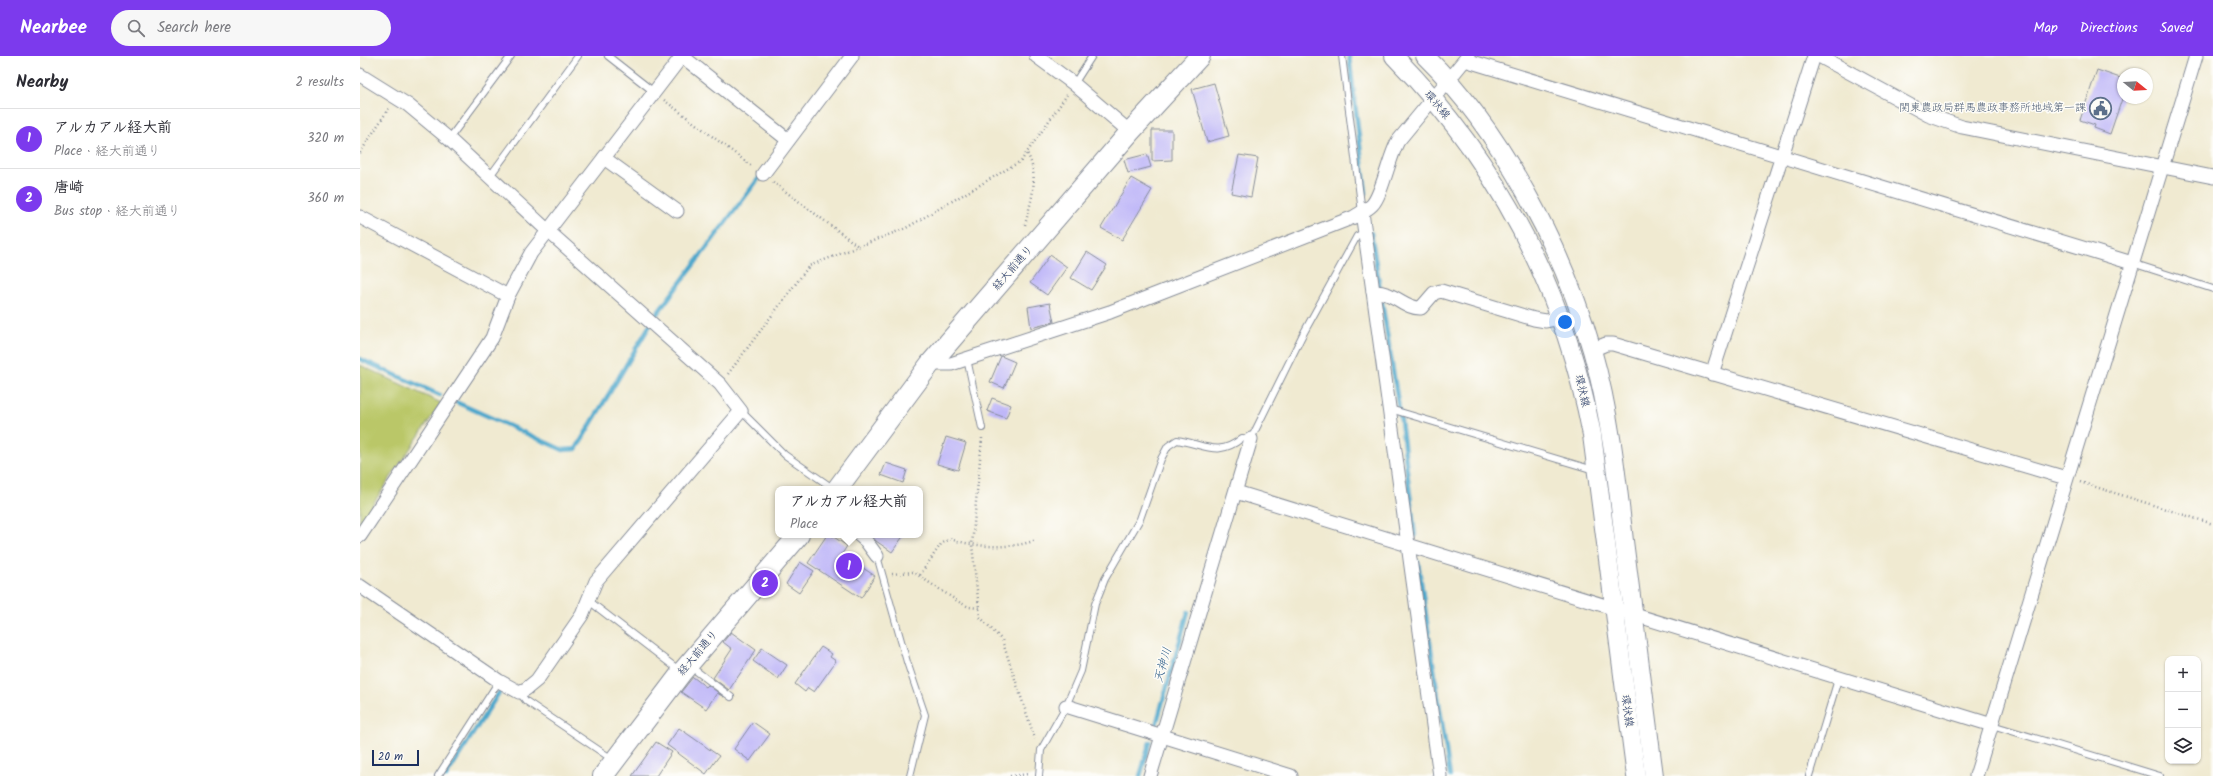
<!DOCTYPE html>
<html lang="en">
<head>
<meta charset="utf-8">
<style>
	:root { --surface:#fff; --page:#f7f7f7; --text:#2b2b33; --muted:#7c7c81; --line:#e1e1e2; --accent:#7c3aed }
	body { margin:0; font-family:Kalam,"Klee One",sans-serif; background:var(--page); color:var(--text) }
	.controls { position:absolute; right:12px; bottom:12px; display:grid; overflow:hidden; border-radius:8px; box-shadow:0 1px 3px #0004 }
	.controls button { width:36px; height:36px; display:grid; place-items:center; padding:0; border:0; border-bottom:1px solid var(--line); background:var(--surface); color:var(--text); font:20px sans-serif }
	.compass { position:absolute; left:1757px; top:12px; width:36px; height:36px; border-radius:50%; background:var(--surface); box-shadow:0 1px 3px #0004; rotate:108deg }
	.scale { position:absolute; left:12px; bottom:10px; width:47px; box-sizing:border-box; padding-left:4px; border:2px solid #1b2f5e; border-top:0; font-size:11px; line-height:14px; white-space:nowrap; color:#1b2f5e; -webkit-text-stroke:3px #fdfcf7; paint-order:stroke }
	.you { position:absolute; left:1205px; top:266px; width:14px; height:14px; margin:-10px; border:3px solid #fff; border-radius:50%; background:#1a73e8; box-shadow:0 0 0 6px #1a73e833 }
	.badge { display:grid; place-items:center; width:26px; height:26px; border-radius:50%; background:var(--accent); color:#fff; font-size:13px; font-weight:700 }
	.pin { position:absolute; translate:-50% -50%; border:2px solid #fff; box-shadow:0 1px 4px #0006 }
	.popup { position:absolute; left:415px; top:430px; width:148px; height:52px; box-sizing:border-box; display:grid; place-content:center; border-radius:8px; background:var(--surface); filter:drop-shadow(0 1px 3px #0005); font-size:13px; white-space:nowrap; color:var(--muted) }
	.popup b { font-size:15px; color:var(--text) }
	.popup::after { content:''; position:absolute; left:50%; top:100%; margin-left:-8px; border:8px solid transparent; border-top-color:var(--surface) }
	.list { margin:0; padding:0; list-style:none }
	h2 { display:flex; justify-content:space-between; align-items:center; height:52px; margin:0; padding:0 16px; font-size:17px }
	h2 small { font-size:13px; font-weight:400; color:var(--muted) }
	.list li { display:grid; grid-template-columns:26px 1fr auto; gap:12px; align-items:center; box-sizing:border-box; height:60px; padding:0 16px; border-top:1px solid var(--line) }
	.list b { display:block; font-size:15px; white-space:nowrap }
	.list p { margin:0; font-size:13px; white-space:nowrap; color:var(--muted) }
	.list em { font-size:13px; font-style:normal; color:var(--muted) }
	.icon { flex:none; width:22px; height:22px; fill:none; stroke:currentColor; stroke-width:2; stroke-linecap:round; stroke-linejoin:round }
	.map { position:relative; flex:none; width:1853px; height:720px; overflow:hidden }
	header { display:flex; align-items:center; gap:24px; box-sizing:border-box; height:56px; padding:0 20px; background:var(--accent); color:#fff }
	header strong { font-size:19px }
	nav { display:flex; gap:22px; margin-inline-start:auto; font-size:14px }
	.search { width:280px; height:36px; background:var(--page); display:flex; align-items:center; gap:10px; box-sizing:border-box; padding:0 14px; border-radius:22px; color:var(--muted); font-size:15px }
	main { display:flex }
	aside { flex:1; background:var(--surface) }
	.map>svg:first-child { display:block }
</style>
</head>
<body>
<header>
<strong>Nearbee</strong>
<div class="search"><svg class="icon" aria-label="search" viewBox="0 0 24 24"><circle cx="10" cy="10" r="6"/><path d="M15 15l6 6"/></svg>Search here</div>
<nav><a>Map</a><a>Directions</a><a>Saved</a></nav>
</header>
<main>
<aside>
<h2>Nearby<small>2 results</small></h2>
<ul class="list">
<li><span class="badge">1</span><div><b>アルカアル経大前</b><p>Place · 経大前通り</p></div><em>320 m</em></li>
<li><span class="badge">2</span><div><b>唐崎</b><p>Bus stop · 経大前通り</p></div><em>360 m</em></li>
</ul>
</aside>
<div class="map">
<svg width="1853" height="720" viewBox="0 0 1853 720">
	<rect width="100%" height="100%" fill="#fdfcf7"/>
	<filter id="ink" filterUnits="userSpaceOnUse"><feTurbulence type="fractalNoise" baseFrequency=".025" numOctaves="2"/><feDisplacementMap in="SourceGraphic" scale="8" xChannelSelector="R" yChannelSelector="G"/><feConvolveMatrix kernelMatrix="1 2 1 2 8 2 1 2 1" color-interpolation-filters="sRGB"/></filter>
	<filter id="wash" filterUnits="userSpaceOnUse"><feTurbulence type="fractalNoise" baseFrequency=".012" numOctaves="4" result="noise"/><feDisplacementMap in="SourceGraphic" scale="16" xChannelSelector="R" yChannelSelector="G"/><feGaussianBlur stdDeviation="0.9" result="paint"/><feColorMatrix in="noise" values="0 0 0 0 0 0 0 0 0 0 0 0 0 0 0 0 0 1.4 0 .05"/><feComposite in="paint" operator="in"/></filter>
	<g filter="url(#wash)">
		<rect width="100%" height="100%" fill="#f0ead1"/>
		<path fill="#bac768" stroke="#6a7b63" d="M 0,309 L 81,347 L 0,467 Z"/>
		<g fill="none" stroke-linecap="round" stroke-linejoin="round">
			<g stroke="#4fa8cc" stroke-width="4.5">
				<path d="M 989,0 L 1006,137"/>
				<path d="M 1011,177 L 1041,365 L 1055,480"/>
				<path d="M 0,303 L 80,339"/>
				<path d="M 96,346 L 203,394 L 216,393 L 296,259 L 399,122"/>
				<path d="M 1058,506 L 1090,720"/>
				<path d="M 796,669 L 828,556"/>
				<path d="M 86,720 L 140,635"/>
				<path d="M 780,720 L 790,686"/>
			</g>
		</g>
		<g id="blocks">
			<g fill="#bfb7f8">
				<path d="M 1737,14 L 1763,23 L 1763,40 L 1750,78 L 1734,72 L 1735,69 L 1720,64 Z"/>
				<path d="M 854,27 L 869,80 L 847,86 L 832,33 Z"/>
				<path d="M 792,74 L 812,74 L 812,104 L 792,105 Z"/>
				<path d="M 787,98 L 791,111 L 768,117 L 764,104 Z"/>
				<path d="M 879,99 L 898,102 L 891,141 L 871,137 Z"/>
				<path d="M 771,122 L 792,134 L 762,184 L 741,172 Z"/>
				<path d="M 727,196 L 747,209 L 731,234 L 711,222 Z"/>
				<path d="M 690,199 L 707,211 L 687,239 L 670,227 Z"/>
				<path d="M 690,247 L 694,266 L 671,272 L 668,251 Z"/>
				<path d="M 641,300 L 655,306 L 644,332 L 630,326 Z"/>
				<path d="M 632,342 L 651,349 L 646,362 L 627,355 Z"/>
				<path d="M 586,381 L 606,387 L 598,414 L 577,408 Z"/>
				<path d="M 526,407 L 547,414 L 543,427 L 521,419 Z"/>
				<path d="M 467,479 L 471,479 L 487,490 L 482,498 L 515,520 L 501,542 L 448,507 Z"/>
				<path d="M 511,479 L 544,479 L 532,496 L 516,485 Z"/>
				<path d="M 440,506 L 454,515 L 439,537 L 426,528 Z"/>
				<path d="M 371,576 L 396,594 L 369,634 L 353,622 L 372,593 L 363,586 Z"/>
				<path d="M 461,591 L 472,598 L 470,601 L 476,605 L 454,636 L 448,632 L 445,636 L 435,628 Z"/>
				<path d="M 402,592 L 427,609 L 418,623 L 393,605 Z"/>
				<path d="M 333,621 L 346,631 L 348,629 L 364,641 L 357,637 L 346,653 L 321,636 Z"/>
				<path d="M 393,666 L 410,678 L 390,705 L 374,693 Z"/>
				<path d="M 319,672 L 359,700 L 346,718 L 307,689 Z"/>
				<path d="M 296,686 L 312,696 L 296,720 L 272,720 Z"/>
			</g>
		</g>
	</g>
	<g filter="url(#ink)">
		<use href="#blocks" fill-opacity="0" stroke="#868c98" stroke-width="1"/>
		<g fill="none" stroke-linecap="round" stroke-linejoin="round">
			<defs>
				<g id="lane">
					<path d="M 248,0 L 294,36"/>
					<path d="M 982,0 L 1002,156"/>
					<path d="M 714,28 L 732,0"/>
					<path d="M 89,83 L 151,0"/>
					<path d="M 130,120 L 218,0"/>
					<path d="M 1772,207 L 1853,233"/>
					<path d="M 607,303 L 622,372"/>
					<path d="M 1030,353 L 1234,414"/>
					<path d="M 381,355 L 425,399 L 474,433"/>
					<path d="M 517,500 L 547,606 L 565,659 L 550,720"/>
					<path d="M 229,545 L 320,615"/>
					<path d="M 331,611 L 371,641"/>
					<path d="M 159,636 L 166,645 L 252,703"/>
					<path d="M 1632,669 L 1800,720"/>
					<path d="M 78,720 L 139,625"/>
					<path d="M 679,720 L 681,694 L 706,650 L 721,615 L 735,548 L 745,523 L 780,463 L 801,403 L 808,390 L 817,384 C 844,388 858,402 882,382 L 891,383 L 942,280 L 997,180 L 1004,177"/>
					<path d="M 1449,720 L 1479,620"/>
				</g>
				<g id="street">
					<path d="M 322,0 L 428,84"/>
					<path d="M 676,0 L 714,28 L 770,76"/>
					<path d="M 1459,0 L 1568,59 L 1602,71 L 1853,121"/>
					<path d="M 1105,4 L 1772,207"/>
					<path d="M 0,19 L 48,49 L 89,83 L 187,174 L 360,328 L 381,355 L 236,525 L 222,559 L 177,624 L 166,633 L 159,636 L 139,625 L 0,530"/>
					<path d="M 244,102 L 317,155"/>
					<path d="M 403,118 L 492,0"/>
					<path d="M 1002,156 L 1080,720"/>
					<path d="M 0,161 L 148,240"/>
					<path d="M 1013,236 C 1035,235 1044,253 1061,252 L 1074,237 L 1081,235 L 1174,263 L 1186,265 L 1201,262"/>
					<path d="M 1232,294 L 1246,288 L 1253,288 L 1706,422"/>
					<path d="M 570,308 L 591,308 L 750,256 L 994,161 C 1000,157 1007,154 1012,149 C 1022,139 1029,101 1038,85 L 1108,0"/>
					<path d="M 1352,318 L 1454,0"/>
					<path d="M 876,436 L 1632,669"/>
					<path d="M 499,479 L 506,485 L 517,500"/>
					<path d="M 0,480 L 132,282 L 148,240 L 171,197 L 322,0"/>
					<path d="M 706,650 L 931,720"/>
					<path d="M 790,720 L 891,383"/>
					<path d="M 1616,720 L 1836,0"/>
				</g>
				<g id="secondary">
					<path d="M 1034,0 C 1139,107 1204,232 1232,379 L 1276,720"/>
					<path d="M 1065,0 C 1141,74 1203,193 1232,294 C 1250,356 1257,422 1264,485 C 1274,564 1284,642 1294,720"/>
				</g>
				<g id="primary">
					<path d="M 477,433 L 570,308 L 770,76 L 840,0"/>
					<path d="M 243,720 L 322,616 L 439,479"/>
				</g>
			</defs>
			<use href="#lane" stroke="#868c98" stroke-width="8"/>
			<use href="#street" stroke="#868c98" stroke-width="15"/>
			<use href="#secondary" stroke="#868c98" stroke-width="20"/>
			<use href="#primary" stroke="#868c98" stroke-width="22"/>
			<g stroke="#868c98" stroke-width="2.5" stroke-dasharray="1 3" stroke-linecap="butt">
				<path d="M 304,44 L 393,111"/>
				<path d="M 0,97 L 29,52"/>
				<path d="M 413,126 L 498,190"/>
				<path d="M 665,169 C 671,144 680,121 667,97"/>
				<path d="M 368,318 L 449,210 L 546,172 L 661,105 L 707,39"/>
				<path d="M 622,382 L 612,489 L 620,561 L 642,584 L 675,683"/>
				<path d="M 1720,426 L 1853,468"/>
				<path d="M 532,518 L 553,516 L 599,546 L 609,551 L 619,552"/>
				<path d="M 560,519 L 581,488 L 590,483 C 616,491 650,494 676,484"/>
				<path d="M 650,720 L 669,718"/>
			</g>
			<use href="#lane" stroke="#fff" stroke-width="6"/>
			<use href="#street" stroke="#fff" stroke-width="13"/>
			<use href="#secondary" stroke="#fff" stroke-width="18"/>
			<use href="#primary" stroke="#fff" stroke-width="20"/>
		</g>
	</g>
	<defs>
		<symbol id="civic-ring" viewBox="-11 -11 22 22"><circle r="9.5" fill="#fdfcf7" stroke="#5c6f8a" stroke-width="1.5"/><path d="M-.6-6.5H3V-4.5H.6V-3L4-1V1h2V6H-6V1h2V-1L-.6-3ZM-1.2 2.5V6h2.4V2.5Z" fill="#5c6f8a"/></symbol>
	</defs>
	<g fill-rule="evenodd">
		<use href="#civic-ring" x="1728" y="40" width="25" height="25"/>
	</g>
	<g text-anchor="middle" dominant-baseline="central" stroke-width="3" stroke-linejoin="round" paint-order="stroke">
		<g font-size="11" fill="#1b2f5e" stroke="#fdfcf7">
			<text transform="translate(1077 49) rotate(50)">環状線</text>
			<text transform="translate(653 212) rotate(-49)">経大前通り</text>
			<text transform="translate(1222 335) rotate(77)">環状線</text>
			<text transform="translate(338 597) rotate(-50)">経大前通り</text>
			<text transform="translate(1267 655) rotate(82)">環状線</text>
		</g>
		<g font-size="11" fill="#4e5e75" stroke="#fdfcf7" text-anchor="end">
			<text x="1726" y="52">関東農政局群馬農政事務所地域第一課</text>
		</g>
		<g font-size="12" font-style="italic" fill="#305f8a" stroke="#fdfcf7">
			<text transform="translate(803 609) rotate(-74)">天神川</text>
		</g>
	</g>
</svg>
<div class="controls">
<button>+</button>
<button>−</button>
<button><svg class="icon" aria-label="layers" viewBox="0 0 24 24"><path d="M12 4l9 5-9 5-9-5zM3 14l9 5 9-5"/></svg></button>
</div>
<svg class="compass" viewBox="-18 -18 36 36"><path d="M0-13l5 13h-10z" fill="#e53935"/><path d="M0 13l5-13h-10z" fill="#7c7c81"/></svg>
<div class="scale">20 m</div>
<div class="you"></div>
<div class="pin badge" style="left:489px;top:510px">1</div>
<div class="popup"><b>アルカアル経大前</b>Place</div>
<div class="pin badge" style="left:405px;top:527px">2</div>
</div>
</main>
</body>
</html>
